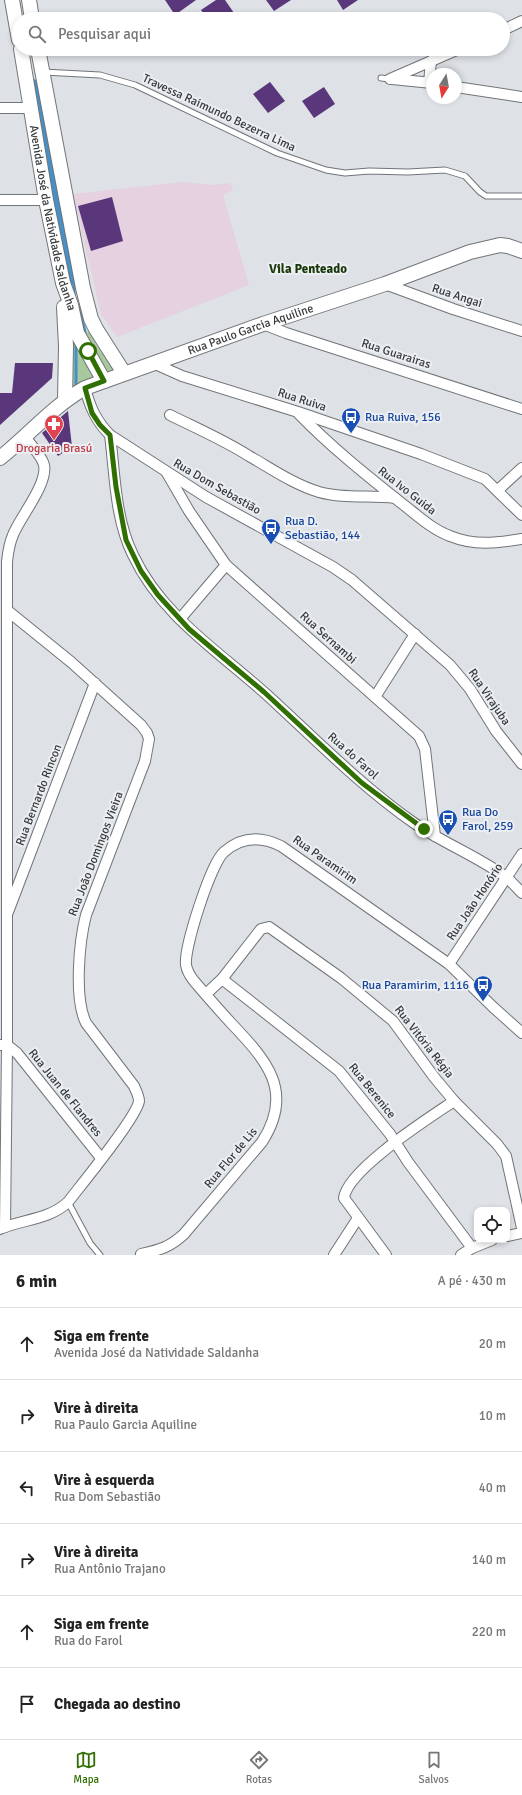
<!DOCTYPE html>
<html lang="pt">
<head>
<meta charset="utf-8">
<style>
	:root { --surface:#fff; --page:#f2f2f2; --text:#222; --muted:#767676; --line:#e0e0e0; --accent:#306f02 }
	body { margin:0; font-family:Signika,sans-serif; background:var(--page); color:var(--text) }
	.controls { position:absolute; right:12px; bottom:12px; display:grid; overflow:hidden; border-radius:8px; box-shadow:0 2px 6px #0003 }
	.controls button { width:36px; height:36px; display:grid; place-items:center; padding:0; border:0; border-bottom:1px solid var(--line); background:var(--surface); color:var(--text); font:20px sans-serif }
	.compass { position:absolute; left:426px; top:68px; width:36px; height:36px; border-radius:50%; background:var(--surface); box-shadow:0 2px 6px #0003; rotate:191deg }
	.stop { position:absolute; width:12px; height:12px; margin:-9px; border:3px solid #306f02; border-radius:50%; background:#fff }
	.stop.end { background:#306f02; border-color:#fff; box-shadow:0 1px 4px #0008 }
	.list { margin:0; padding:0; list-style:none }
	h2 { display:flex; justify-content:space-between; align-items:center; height:52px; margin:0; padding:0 16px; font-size:17px }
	h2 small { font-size:13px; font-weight:400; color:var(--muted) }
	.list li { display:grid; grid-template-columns:26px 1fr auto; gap:12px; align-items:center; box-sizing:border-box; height:72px; padding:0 16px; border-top:1px solid var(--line) }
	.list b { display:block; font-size:15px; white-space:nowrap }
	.list p { margin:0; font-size:13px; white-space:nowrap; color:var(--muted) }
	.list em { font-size:13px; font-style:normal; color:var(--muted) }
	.icon { flex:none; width:22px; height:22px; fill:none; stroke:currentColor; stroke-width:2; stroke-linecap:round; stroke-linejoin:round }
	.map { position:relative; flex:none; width:522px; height:1255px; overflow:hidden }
	.search { position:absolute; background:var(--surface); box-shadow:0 2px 6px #0003; left:12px; right:12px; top:12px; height:44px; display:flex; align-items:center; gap:10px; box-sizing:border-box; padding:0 14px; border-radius:22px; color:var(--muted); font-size:15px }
	.sheet { height:484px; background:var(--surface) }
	nav { display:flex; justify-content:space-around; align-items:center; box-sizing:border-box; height:56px; border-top:1px solid var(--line); background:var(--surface); font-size:11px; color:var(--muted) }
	nav a { display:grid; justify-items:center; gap:2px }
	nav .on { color:var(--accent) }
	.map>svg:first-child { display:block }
</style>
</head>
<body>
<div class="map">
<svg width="522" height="1255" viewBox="0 0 522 1255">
	<rect width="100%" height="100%" fill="#dee2e6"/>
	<path fill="#e5d1df" d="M 183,182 L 212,185 L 231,183 L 233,190 L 223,195 L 249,285 L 117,337 L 101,314 L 73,194 Z"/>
	<path fill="#a7c99d" d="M 85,331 L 89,332 L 98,348 L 117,373 L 73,391 L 70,334 L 79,337 Z"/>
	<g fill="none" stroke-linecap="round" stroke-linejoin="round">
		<g stroke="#4590c8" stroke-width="3">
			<path d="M 74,295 L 74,280"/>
			<path d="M 78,306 L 85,331"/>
			<path d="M 76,386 L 76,344"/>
		</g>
		<path stroke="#4590c8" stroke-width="10" d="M 33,84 L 74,280"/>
	</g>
	<g fill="#59377a">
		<path d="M 165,0 L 196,0 L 175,15 Z"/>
		<path d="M 216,0 L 225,0 L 234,13 L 225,19 L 207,19 L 201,10 Z"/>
		<path d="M 266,0 L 291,0 L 274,11 Z"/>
		<path d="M 337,0 L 358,0 L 343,10 Z"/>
		<path d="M 270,82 L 285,101 L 268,113 L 253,94 Z"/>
		<path d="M 324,87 L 335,104 L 314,118 L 302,101 Z"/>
		<path d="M 112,197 L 123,241 L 91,251 L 78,206 Z"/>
		<path d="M 15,363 L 53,363 L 52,378 L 0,425 L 0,393 L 12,393 Z"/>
		<path d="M 68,411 L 72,447 L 58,456 L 42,433 Z"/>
	</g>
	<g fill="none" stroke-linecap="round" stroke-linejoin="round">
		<defs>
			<g id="lane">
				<path d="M 43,72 L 100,75 L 135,85 L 277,153 L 326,170 L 345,173 L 369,171 L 408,172 L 445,170 L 465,176 L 480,192 L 486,196 L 522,196"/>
				<path d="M 381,78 L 390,79"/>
				<path d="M 68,1202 L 90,1243 L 100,1255"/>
			</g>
			<g id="street">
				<path d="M 503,30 L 522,21"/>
				<path d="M 390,79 L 459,49"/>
				<path d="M 392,79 L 432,83"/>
				<path d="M 429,83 L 431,61"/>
				<path d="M 456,87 L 522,97"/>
				<path d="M 0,108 L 31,108"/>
				<path d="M 0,200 L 46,200"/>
				<path d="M 385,284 L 453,309 L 522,331"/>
				<path d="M 263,324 L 286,333 L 522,409"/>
				<path d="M 153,363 L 182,376 L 298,412 L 421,454 L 485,479 L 522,515"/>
				<path d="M 85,388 C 90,407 96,421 110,435 L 206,497 L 333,567 L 352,580 L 450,665 L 470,689 L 496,731 L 522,764"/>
				<path d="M 299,414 C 330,446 365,474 400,502 C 416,514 431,529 450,536 C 474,546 497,543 522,539"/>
				<path d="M 170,415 C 196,428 224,440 249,456 C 272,469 293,484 319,492 C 344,499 370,495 395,498"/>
				<path d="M 110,435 C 115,474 115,519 133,555 C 161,615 218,651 266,694 C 314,738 360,785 414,823 C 443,843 477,856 506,877 C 512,882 517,888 522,893"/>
				<path d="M 167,473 L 189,511 L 226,565 L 419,736 L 425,749 L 435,836"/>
				<path d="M 498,490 L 522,468"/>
				<path d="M 180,619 L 226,565"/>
				<path d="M 375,697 L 415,634"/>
				<path d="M 8,912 L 95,683"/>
				<path d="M 449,964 L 522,854"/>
				<path d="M 222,979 L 339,1071 L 390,1134 L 408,1162 L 472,1248"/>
				<path d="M 206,994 L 222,979 L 261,929 L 269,927 L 341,978 L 393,1021 L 434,1077 L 454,1101 L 497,1144 L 506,1156 L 522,1228"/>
				<path d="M 0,1045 L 7,1045 L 17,1053 L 101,1158"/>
				<path d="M 5,1227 L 7,1045 L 7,562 C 8,552 9,544 13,535 C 20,517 48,484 44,465 C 42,456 31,445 25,437"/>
				<path d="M 0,1229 C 23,1219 49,1220 68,1202 C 81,1185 137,1117 139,1101 C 139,1096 136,1091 134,1086 L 86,1023 C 74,999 79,942 86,915 L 145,761 L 149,739 L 147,733 L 141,725 L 71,662 L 8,611"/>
				<path d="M 507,1236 L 522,1233"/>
				<path d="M 141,1254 C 160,1250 170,1247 184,1234 L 262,1142 C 295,1091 266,1060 231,1023 C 218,1009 206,995 194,981 C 190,976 187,971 186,965 C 184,947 211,863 224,852 C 242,836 261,836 281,846 L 449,964 L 493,1007 L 522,1033"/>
				<path d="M 334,1255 L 358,1218"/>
				<path d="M 386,1255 L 344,1198 C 347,1170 429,1118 454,1101"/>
				<path d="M 461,1255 L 472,1248 L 492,1240"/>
			</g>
			<g id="secondary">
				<path d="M 12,0 L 19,40"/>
				<path d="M 29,0 L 32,19"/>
				<path id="s1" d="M 21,49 L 46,200 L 63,283 L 71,305 L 77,333 L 104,381"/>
				<path d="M 38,49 L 83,288 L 91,319 L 96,329 L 124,373"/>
				<path d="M 64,307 L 66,346 L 65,400"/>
				<path id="s2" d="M 0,458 C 29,435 53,406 85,388 L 263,324 L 385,284 L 470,252 L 500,245 L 508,246 L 522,251"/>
			</g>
		</defs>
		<use href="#lane" stroke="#717478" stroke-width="7"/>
		<use href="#street" stroke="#717478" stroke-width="12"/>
		<use href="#secondary" stroke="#717478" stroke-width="16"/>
		<use href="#lane" stroke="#fff" stroke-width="5"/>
		<use href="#street" stroke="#fff" stroke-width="10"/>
		<use href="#secondary" stroke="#fff" stroke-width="14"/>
	</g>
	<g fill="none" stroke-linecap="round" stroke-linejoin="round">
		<path stroke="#306f02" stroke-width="5" d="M 88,351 L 104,381 L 85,388 L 92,413 L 100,425 L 110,435 L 116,487 L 126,540 L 141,571 L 158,595 L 189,629 L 264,692 L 362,783 L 424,829"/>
	</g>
	<defs>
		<symbol id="bus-pin" viewBox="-11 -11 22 30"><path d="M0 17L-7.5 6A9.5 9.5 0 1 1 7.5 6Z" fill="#1a4fb4" stroke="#ebeff3"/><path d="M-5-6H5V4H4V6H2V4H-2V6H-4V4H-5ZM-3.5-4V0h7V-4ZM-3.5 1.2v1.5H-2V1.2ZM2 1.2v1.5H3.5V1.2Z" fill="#fff"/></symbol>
		<symbol id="pharmacy-pin" viewBox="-11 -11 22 30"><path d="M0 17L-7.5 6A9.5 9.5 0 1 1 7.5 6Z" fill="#e0444e" stroke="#ebeff3"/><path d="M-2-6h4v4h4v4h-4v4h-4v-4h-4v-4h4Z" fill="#fff"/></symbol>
	</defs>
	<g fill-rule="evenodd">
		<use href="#bus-pin" x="340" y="406" width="22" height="30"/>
		<use href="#pharmacy-pin" x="43" y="413" width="22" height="30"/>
		<use href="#bus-pin" x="260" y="517" width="22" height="30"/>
		<use href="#bus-pin" x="437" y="808" width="22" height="30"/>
		<use href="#bus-pin" x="472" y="974" width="22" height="30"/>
	</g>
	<g text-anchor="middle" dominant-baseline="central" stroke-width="4" stroke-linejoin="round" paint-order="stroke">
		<g font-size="12" fill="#383a3b" stroke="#ebeff3">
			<text transform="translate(219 113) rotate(25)">Travessa Raimundo Bezerra Lima</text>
			<text stroke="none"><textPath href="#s1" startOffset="172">Avenida José da Natividade Saldanha</textPath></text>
			<text transform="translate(457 296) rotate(18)">Rua Angai</text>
			<text stroke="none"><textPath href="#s2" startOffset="286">Rua Paulo Garcia Aquiline</textPath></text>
			<text transform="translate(396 354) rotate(18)">Rua Guarairas</text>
			<text transform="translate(302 400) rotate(18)">Rua Ruiva</text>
			<text transform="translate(217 487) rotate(30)">Rua Dom Sebastião</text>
			<text transform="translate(407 491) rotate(38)">Rua Ivo Guida</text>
			<text transform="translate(328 638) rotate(42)">Rua Sernambi</text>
			<text transform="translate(489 697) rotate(56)">Rua Virajuba</text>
			<text transform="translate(353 756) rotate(42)">Rua do Farol</text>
			<text transform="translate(39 795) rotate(-69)">Rua Bernardo Rincon</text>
			<text transform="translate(96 854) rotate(-69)">Rua João Domingos Vieira</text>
			<text transform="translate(325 860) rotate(35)">Rua Paramirim</text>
			<text transform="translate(475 902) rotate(-56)">Rua João Honório</text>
			<text transform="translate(424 1042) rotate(52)">Rua Vitória Régia</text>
			<text transform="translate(372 1091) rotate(51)">Rua Berenice</text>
			<text transform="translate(65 1093) rotate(51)">Rua Juan de Flandres</text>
			<text transform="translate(231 1158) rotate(-50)">Rua Flor de Lis</text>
		</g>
		<g font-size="12" fill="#164399" stroke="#ebeff3" text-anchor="start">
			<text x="365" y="417">Rua Ruiva, 156</text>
			<text x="285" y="521">Rua D.<tspan x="285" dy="14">Sebastião, 144</tspan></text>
			<text x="462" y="812">Rua Do<tspan x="462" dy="14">Farol, 259</tspan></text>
			<text x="469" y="985" text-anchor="end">Rua Paramirim, 1116</text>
		</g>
		<g font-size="12" fill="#be3a42" stroke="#ebeff3">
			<text x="54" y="448">Drogaria Brasú</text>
		</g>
		<g font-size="13" font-weight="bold" fill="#173607" stroke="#ebeff3">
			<text x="308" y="269">Vila Penteado</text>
		</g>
	</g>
</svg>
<div class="controls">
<button><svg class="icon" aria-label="locate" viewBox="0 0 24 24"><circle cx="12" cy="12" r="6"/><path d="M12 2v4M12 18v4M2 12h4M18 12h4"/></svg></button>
</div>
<svg class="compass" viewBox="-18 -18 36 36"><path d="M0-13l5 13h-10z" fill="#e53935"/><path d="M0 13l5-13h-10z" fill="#767676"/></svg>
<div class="stop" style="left:88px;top:351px"></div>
<div class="stop end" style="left:424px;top:829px"></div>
<div class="search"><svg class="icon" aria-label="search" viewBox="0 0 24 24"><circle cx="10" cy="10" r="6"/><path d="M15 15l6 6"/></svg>Pesquisar aqui</div>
</div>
<section class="sheet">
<h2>6 min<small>A pé · 430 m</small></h2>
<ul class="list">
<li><svg class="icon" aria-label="ahead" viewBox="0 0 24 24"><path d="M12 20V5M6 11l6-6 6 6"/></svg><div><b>Siga em frente</b><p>Avenida José da Natividade Saldanha</p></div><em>20 m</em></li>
<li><svg class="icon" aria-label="right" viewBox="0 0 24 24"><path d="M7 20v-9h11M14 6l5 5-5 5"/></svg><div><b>Vire à direita</b><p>Rua Paulo Garcia Aquiline</p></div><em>10 m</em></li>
<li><svg class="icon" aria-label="left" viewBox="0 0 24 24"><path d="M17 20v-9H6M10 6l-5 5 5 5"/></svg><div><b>Vire à esquerda</b><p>Rua Dom Sebastião</p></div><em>40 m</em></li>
<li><svg class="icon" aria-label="right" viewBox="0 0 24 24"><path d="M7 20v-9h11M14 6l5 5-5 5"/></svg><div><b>Vire à direita</b><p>Rua Antônio Trajano</p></div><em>140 m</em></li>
<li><svg class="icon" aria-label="ahead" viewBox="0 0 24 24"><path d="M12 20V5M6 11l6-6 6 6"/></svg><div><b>Siga em frente</b><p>Rua do Farol</p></div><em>220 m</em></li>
<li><svg class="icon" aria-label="arrive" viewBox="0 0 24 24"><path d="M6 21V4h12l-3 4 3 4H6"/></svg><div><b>Chegada ao destino</b></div></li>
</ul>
</section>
<nav>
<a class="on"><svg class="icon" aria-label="map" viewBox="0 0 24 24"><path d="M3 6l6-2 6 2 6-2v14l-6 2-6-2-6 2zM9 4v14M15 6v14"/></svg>Mapa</a>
<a><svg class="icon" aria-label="directions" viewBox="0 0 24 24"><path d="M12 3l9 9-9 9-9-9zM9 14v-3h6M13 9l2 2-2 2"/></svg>Rotas</a>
<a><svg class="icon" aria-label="saved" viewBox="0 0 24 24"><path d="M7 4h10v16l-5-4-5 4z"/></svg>Salvos</a>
</nav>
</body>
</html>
